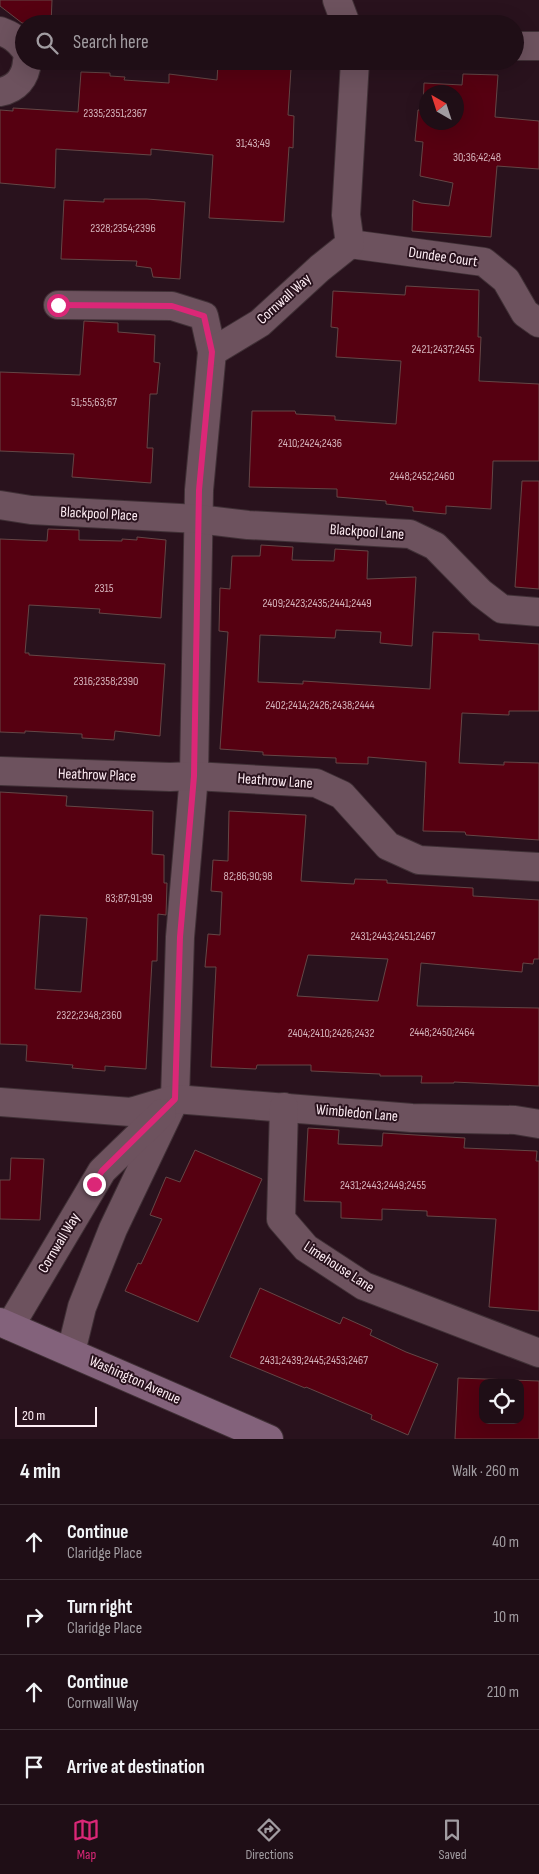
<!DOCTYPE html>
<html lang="en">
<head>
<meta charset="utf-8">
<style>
	:root { --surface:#1f0e16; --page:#2c1c23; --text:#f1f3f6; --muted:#a19ca1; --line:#3c2e35; --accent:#db2777 }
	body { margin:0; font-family:"Sofia Sans Condensed",sans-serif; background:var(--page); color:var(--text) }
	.controls { position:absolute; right:15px; bottom:15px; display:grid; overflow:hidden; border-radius:10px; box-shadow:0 5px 20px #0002 }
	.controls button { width:45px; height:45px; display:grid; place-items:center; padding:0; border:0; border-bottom:1px solid var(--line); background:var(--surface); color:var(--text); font:25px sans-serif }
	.compass { position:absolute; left:419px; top:85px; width:45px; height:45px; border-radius:50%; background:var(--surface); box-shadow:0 5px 20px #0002; rotate:321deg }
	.scale { position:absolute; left:15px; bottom:12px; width:82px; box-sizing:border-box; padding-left:5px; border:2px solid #feedf4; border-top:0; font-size:14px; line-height:18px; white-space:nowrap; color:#feedf4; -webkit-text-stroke:4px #29121d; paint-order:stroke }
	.stop { position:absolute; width:15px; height:15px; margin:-11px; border:4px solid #db2777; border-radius:50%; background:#fff }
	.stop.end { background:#db2777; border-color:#fff; box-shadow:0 1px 5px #0008 }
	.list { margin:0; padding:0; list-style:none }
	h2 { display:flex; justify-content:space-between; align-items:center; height:65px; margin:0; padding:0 20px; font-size:21px }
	h2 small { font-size:16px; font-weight:400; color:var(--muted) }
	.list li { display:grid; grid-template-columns:32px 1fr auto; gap:15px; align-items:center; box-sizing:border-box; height:75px; padding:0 20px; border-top:1px solid var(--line) }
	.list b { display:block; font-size:19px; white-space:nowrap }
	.list p { margin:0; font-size:16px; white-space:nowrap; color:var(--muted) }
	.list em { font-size:16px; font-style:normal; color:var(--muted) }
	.icon { flex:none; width:28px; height:28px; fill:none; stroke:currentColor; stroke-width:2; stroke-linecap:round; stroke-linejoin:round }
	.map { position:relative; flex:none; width:539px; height:1439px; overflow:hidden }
	.search { position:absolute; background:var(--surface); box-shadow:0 5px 20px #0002; left:15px; right:15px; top:15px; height:55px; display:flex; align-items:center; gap:12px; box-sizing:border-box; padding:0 18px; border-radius:28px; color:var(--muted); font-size:19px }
	.sheet { height:365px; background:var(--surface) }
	nav { display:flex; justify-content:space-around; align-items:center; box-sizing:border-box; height:70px; border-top:1px solid var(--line); background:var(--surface); font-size:14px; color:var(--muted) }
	nav a { display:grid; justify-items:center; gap:2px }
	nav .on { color:var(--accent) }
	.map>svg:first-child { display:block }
</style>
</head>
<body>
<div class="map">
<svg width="539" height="1439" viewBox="0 0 539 1439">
	<rect width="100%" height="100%" fill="#29121d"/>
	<g fill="#560011" stroke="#644646" fill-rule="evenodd">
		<path d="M 0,0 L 52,0 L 51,24 L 22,23 L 0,6 Z"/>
		<path d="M 218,64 L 291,69 L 288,115 L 294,116 L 293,148 L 289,147 L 284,222 L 209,218 L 213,155 L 151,149 L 151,155 L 56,149 L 55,188 L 0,183 L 0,110 L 13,111 L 13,108 L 78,112 L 81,72 L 110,73 L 110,76 L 125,77 L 124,80 L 169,83 L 169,74 L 217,80 Z"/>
		<path d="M 463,74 L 498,75 L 495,117 L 539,121 L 539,169 L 497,166 L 491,237 L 412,231 L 413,200 L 421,203 L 449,206 L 453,183 L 420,176 L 423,142 L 415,141 L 418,110 L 423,110 L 424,83 L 462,85 ZM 426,92 L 456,92 L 456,122 L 426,122 Z"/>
		<path d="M 104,199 L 147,199 L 185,202 L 180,279 L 153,277 L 151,268 L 136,266 L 137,261 L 61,259 L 64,200 L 104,202 Z"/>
		<path d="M 406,286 L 479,290 L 478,337 L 481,337 L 479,381 L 539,384 L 539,461 L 493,461 L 491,509 L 446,506 L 446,514 L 413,511 L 413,507 L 386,504 L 386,501 L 337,497 L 337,489 L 249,487 L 252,411 L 295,411 L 296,414 L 335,416 L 335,420 L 396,424 L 401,361 L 336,357 L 338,328 L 331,327 L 333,291 L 405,295 Z"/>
		<path d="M 84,321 L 118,323 L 118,332 L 155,335 L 154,362 L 160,363 L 157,394 L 150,394 L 147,448 L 153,448 L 151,483 L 72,477 L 74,454 L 0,451 L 0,372 L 80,375 Z"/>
		<path d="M 522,481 L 539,481 L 539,589 L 515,587 Z"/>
		<path d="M 48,529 L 79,530 L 79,540 L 122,541 L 122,539 L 137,540 L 137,537 L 166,540 L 161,618 L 99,613 L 100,609 L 29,605 L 25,653 L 29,653 L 29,655 L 165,664 L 160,736 L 115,731 L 114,740 L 82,738 L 82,734 L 25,731 L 25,733 L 0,732 L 0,539 L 47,541 Z"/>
		<path d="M 261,545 L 293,547 L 292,560 L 334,561 L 335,549 L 368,551 L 367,579 L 416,577 L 412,646 L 380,643 L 381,632 L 336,630 L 335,638 L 260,635 L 258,682 L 303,684 L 303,681 L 430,689 L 433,632 L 479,634 L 479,640 L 539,644 L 539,711 L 509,711 L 509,715 L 462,713 L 459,763 L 504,765 L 504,762 L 539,763 L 539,840 L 466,835 L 465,832 L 423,831 L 426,762 L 368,757 L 368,764 L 336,763 L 336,758 L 263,755 L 263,752 L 220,749 L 228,632 L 219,631 L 220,588 L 230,589 L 232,556 L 260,556 Z"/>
		<path d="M 0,792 L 67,796 L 66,806 L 153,811 L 152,854 L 164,855 L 164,883 L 167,883 L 166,915 L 158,914 L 157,961 L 152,961 L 146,1069 L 105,1066 L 105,1071 L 72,1068 L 73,1065 L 26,1061 L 27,1045 L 0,1044 ZM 40,915 L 87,918 L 81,992 L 35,989 Z"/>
		<path d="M 229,811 L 306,815 L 301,881 L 354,884 L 355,879 L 387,880 L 387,883 L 473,888 L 473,896 L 539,900 L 539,959 L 534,959 L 533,964 L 523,963 L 522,972 L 421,963 L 417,1006 L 539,1008 L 539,1086 L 454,1082 L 454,1083 L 421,1083 L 422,1076 L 380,1076 L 380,1074 L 311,1071 L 311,1065 L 257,1065 L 256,1069 L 211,1067 L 216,967 L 205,967 L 208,934 L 220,935 L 222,892 L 211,891 L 213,860 L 228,861 ZM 308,955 L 388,959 L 378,1001 L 297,996 Z"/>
		<path d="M 308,1128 L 339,1130 L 338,1144 L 382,1146 L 383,1133 L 465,1138 L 464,1148 L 537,1151 L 536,1161 L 539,1161 L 539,1311 L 489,1307 L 496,1219 L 427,1216 L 427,1211 L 382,1209 L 382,1220 L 341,1218 L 341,1202 L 304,1201 Z"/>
		<path d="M 195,1150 L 262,1179 L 198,1322 L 125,1291 L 138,1263 L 141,1264 L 162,1219 L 150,1215 L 166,1177 L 180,1182 Z"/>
		<path d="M 11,1158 L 44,1159 L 40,1220 L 0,1219 L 0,1180 L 10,1180 Z"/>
		<path d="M 260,1288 L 340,1324 L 343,1317 L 372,1330 L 370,1335 L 406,1352 L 438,1364 L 408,1435 L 371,1419 L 372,1415 L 306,1387 L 305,1388 L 230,1357 Z"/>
		<path d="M 458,1378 L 539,1381 L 539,1439 L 455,1439 ZM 483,1383 L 520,1383 L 520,1420 L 483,1420 Z"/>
	</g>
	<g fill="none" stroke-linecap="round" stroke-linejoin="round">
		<defs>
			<g id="street">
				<path d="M 337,0 L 346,24"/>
				<path d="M 0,31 C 11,35 17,39 24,48"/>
				<path d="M 515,46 L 539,46"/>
				<path d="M 0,92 C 16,89 26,78 27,61"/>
				<path d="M 350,244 L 484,262 L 506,280 L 525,313 L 539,323"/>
				<path d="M 58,305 L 172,306 L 204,316 L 212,352 L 199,490 L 194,776 L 180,937 L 175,1099 L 113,1229 L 82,1307 L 71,1352"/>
				<path d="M 212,352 L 260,323 L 320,268 L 350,244 L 346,215 L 355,61"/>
				<path d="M 0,505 L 31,510 L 198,519 L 248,525 L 410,534 L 435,546 L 481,593 L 502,609 L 539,612"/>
				<path d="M 0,771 L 170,777 L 194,776 L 316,783 L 342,795 L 388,846 L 419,860 L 539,867"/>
				<path d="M 0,1102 L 131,1112 L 175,1099 L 412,1118 L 515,1120 L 539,1124"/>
				<path d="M 284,1107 L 281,1219 L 306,1248 L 364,1286 L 539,1353"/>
				<path d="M 10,1326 L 102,1171 L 162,1113"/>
			</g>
			<path id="secondary" d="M 0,1322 L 269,1439"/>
		</defs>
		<use href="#street" stroke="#403036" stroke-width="30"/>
		<use href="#secondary" stroke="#403036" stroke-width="30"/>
		<use href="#street" stroke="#6d525e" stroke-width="28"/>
		<use href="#secondary" stroke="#83627b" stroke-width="28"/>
	</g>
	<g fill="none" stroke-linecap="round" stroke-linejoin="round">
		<path stroke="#db2777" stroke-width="6" d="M 58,305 L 172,306 L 204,316 L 212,352 L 199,490 L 194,776 L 180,937 L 175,1099 L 102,1171 L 94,1184"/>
	</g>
	<g text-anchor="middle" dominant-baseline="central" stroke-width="4" stroke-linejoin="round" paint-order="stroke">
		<g font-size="12" fill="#d4b2bb">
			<text x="115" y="113">2335;2351;2367</text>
			<text x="253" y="143">31;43;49</text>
			<text x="477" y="157">30;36;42;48</text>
			<text x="123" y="228">2328;2354;2396</text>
			<text x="443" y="349">2421;2437;2455</text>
			<text x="94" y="402">51;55;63;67</text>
			<text x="310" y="443">2410;2424;2436</text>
			<text x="422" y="476">2448;2452;2460</text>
			<text x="104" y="588">2315</text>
			<text x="317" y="603">2409;2423;2435;2441;2449</text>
			<text x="106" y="681">2316;2358;2390</text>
			<text x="320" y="705">2402;2414;2426;2438;2444</text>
			<text x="248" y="876">82;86;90;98</text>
			<text x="129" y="898">83;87;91;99</text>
			<text x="393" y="936">2431;2443;2451;2467</text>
			<text x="89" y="1015">2322;2348;2360</text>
			<text x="442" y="1032">2448;2450;2464</text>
			<text x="331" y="1033">2404;2410;2426;2432</text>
			<text x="383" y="1185">2431;2443;2449;2455</text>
			<text x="314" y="1360">2431;2439;2445;2453;2467</text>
		</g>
		<g font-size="15" fill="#feedf4" stroke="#29121d">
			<text transform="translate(443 257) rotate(8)">Dundee Court</text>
			<text transform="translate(284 299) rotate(-42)">Cornwall Way</text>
			<text transform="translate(99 514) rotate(3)">Blackpool Place</text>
			<text transform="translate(367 532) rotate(4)">Blackpool Lane</text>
			<text transform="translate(97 775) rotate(2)">Heathrow Place</text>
			<text transform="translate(275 781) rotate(4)">Heathrow Lane</text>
			<text transform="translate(357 1113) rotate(5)">Wimbledon Lane</text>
			<text transform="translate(59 1243) rotate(-59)">Cornwall Way</text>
			<text transform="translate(339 1267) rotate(33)">Limehouse Lane</text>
			<text transform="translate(135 1380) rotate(24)">Washington Avenue</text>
		</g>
	</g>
</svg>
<div class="controls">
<button><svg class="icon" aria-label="locate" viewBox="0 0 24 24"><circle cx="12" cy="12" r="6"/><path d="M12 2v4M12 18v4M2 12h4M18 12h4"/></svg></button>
</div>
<svg class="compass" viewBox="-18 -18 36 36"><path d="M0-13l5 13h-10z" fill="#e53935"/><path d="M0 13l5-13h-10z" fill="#a19ca1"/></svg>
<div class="scale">20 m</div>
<div class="stop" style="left:58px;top:305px"></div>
<div class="stop end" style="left:94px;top:1184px"></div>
<div class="search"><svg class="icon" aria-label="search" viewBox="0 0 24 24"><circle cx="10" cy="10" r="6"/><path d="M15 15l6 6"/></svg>Search here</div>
</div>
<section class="sheet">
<h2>4 min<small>Walk · 260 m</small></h2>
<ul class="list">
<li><svg class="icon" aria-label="ahead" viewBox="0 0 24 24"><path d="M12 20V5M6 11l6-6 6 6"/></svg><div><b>Continue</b><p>Claridge Place</p></div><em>40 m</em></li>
<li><svg class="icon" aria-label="right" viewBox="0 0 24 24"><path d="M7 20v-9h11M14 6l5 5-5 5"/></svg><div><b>Turn right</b><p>Claridge Place</p></div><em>10 m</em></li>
<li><svg class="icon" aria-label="ahead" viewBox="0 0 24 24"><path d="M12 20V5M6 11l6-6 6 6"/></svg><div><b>Continue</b><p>Cornwall Way</p></div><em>210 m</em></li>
<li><svg class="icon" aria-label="arrive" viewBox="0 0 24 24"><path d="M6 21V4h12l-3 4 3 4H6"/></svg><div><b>Arrive at destination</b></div></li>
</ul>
</section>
<nav>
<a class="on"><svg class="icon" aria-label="map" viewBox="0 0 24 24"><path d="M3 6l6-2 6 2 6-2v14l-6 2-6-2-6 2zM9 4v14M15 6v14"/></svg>Map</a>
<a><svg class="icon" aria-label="directions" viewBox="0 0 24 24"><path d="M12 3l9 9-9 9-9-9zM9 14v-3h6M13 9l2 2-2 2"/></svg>Directions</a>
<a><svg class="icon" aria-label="saved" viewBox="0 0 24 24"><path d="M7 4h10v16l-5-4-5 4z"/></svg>Saved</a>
</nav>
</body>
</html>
